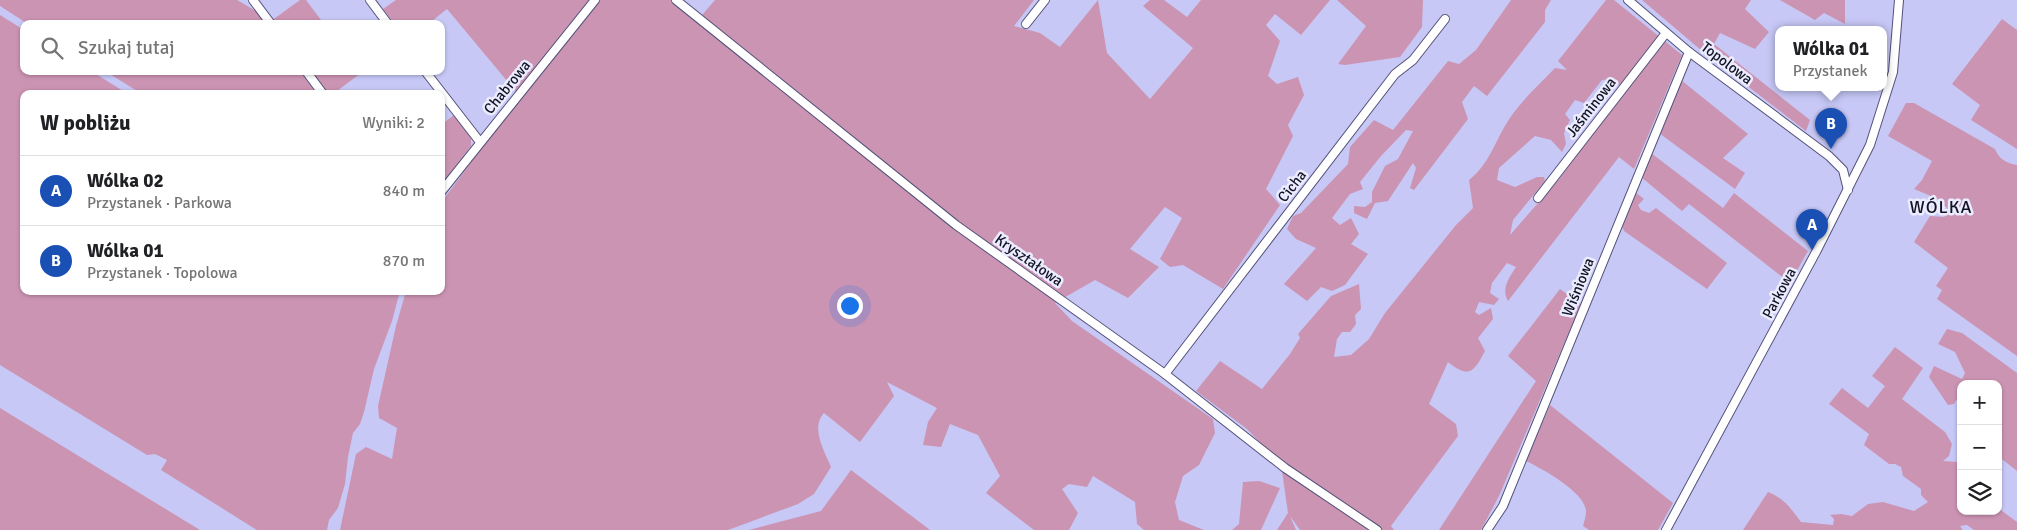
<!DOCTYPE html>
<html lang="pl">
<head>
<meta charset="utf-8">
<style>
	:root { --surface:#fff; --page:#f2f2f2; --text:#202124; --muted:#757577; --line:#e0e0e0; --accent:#787111 }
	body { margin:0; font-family:Signika,sans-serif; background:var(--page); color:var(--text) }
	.controls { position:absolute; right:15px; bottom:15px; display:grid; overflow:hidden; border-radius:10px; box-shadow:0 1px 4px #0004 }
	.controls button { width:45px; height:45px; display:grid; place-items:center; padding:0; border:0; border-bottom:1px solid var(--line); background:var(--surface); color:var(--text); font:25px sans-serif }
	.you { position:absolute; left:849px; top:305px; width:18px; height:18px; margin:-12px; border:4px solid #fff; border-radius:50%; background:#1a73e8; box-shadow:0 0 0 8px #1a73e833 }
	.badge { display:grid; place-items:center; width:32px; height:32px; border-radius:50%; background:var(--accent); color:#fff; font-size:16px; font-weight:700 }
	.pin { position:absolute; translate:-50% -41px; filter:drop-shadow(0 1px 2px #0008) }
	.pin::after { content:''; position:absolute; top:26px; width:18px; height:15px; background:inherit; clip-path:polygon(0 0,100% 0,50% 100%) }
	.popup { position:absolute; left:1775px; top:26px; width:112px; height:65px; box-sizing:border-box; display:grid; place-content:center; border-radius:10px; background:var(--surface); filter:drop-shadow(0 1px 4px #0005); font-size:16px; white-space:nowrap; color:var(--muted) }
	.popup b { font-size:19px; color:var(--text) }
	.popup::after { content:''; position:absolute; left:50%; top:100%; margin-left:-10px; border:10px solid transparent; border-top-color:var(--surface) }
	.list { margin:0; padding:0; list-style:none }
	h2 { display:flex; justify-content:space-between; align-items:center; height:65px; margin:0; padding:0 20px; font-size:21px }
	h2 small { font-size:16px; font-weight:400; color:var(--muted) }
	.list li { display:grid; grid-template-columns:32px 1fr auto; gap:15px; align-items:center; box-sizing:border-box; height:70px; padding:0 20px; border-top:1px solid var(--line) }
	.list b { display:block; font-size:19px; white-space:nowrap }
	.list p { margin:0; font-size:16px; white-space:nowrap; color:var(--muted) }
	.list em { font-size:16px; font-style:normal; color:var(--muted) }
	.icon { flex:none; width:28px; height:28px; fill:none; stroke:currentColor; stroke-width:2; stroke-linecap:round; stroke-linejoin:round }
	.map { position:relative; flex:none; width:2017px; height:530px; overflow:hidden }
	.search { position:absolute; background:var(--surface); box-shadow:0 1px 4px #0004; left:20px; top:20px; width:425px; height:55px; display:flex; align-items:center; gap:12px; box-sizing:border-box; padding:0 18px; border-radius:10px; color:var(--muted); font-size:19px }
	.panel { position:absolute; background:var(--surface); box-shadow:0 1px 4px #0004; left:20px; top:90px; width:425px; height:205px; border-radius:10px }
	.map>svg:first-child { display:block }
</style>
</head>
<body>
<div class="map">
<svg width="2017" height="530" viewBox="0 0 2017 530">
	<rect width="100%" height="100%" fill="#c7c8f6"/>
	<g fill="#cc94b3" fill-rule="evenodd">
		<path d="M 0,0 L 237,0 L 256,11 L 265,24 L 28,24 L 0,6 Z"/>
		<path d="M 300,0 L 306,0 L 324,24 L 273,24 L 271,21 Z"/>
		<path d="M 396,0 L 592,0 L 517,93 L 447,9 L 428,24 L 395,24 L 383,9 Z"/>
		<path d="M 599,0 L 674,0 L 672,3 L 696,22 L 715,0 L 1034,0 L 1014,26 L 1040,33 L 1060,47 L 1098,0 L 1107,53 L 1150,99 L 1193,48 L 1143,6 L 1150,0 L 1164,0 L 1187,17 L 1201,0 L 1330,0 L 1301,35 L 1275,14 L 1266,25 L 1280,41 L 1268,76 L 1277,84 L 1298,77 L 1304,95 L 1288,125 L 1293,136 L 1266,189 L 1280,205 L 1223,289 L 1183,265 L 1170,267 L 1160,259 L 1182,218 L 1165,207 L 1130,249 L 1159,267 L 1128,298 L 1095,280 L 1055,303 L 1072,321 L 1213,419 L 1215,433 L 1199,465 L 1183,476 L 1175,502 L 1179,520 L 1204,530 L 1144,530 L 1137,524 L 1135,502 L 1093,476 L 1087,487 L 1069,484 L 1062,489 L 1078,513 L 1069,530 L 1034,530 L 986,493 L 1000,476 L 978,435 L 950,424 L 941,447 L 923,445 L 928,422 L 937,408 L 887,382 L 894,396 L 860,442 L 824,413 C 810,428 825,452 831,467 L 814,494 L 798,504 L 728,530 L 340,530 L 356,454 L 366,447 L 392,459 L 397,428 L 379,418 L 378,406 L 396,326 L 406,291 L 441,291 L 441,203 L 480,150 Z"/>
		<path d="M 1337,0 L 1423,0 L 1422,27 L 1400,57 L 1345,65 L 1338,64 L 1366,26 Z"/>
		<path d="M 1511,0 L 1551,0 L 1545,10 L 1545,22 L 1487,96 L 1474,86 L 1462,102 L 1468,119 L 1414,190 L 1410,188 L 1416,168 L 1413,163 L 1388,201 L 1375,203 L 1367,219 L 1354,213 L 1354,206 L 1365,207 L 1372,202 L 1372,192 L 1385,166 L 1398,159 L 1413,131 L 1406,130 L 1381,156 L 1360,182 L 1363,189 L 1350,194 L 1332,218 L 1340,225 L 1351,218 L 1359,234 L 1351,244 L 1368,254 L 1345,285 L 1332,291 L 1321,287 L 1307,301 L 1284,284 L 1316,248 L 1296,239 L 1287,229 L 1293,216 L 1301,213 L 1348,164 L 1350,147 L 1374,120 L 1393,130 L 1448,61 L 1459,64 L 1476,50 Z"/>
		<path d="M 1606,0 L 1614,0 L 1682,55 L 1634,169 L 1619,157 L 1508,301 C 1501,288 1509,278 1516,267 L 1507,263 L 1492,283 L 1490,293 L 1499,299 L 1494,305 L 1479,302 L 1475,312 L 1479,315 L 1491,308 L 1493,319 L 1478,338 L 1485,351 C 1474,372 1469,379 1448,362 L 1429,404 L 1456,424 L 1458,436 L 1391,526 L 1394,530 L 1300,530 L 1290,516 L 1296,530 L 1277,530 L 1288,513 L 1281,464 L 1247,429 L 1196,391 L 1220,361 L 1262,389 L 1290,354 L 1300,338 L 1298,334 L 1331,296 L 1359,284 L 1361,309 L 1355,315 L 1356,324 L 1350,332 L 1342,332 L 1337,339 L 1334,357 L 1351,355 L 1369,339 L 1385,313 L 1456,225 L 1473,208 L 1469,180 C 1491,163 1496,137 1512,115 C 1524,98 1541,83 1555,68 L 1567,70 L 1558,61 ZM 1602,80 C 1613,79 1617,83 1624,91 L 1560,178 L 1510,235 L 1513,220 L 1545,181 L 1544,177 L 1537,177 L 1515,187 L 1497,180 L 1499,168 L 1535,136 L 1551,140 L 1562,152 L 1566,144 L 1564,133 L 1570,120 L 1565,114 L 1575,100 L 1584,103 Z"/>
		<path d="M 1642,0 L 1751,0 L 1745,9 L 1769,32 L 1755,49 L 1720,33 L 1714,44 L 1810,120 L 1806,131 L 1702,51 Z"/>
		<path d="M 1780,0 L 1845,0 L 1845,24 L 1824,13 L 1815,20 Z"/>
		<path d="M 0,15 L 24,30 L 24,71 L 91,71 L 128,94 L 24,94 L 24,291 L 400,291 L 392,321 L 374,369 L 364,412 L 360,424 L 353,433 L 348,457 L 345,484 L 338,508 L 329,520 L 327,530 L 257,530 L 161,470 L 167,460 L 155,454 L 147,455 L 0,365 Z"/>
		<path d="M 2002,19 L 2017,30 L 2017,149 L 1971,120 L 1980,105 L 1952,84 Z"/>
		<path d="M 105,71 L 300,71 L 317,94 L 142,94 Z"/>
		<path d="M 309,71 L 359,71 L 361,73 L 333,94 L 325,94 Z"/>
		<path d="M 1681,80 L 1748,134 L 1723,158 L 1745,173 L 1735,189 L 1659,133 Z"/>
		<path d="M 1906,103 L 1914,103 L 1995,149 C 1999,159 2006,163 2017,165 L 2017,356 L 1937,299 L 1942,290 L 1936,286 L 1948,268 L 1914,242 L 1930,216 L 1944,217 L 1948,214 L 1947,208 L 1938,199 L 1914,189 L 1922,180 L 1932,161 L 1888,136 Z"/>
		<path d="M 454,115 L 471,138 L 471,146 L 441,185 L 441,125 Z"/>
		<path d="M 1651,153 L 1723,208 L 1734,193 L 1808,251 L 1790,283 L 1689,204 L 1682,211 L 1641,177 Z"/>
		<path d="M 1635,192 L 1644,199 L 1638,205 L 1641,210 L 1649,213 L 1656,208 L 1727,263 L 1707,289 L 1624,231 L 1621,224 Z"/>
		<path d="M 1560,289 L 1581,304 L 1499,496 L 1481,530 L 1439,530 L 1536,381 L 1508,356 Z"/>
		<path d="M 1947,329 L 1962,333 L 2017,373 L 2017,471 L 1998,456 L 1998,384 L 1961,384 L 1961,398 L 1958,397 L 1954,404 L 1948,405 L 1929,377 L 1934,366 L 1962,379 L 1965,373 L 1955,352 L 1938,344 Z"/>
		<path d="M 1895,347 L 1923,368 L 1902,399 L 1945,432 L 1952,444 L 1949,456 L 1943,461 L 1957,462 L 1961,465 L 1961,511 L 1998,511 L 1998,508 L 2017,522 L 2017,530 L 1974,530 L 1967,525 L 1960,526 L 1963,530 L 1743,530 L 1768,492 C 1784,498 1792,510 1801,522 L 1833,525 L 1834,519 L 1830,515 L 1841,514 L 1852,516 L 1868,504 L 1883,502 L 1914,511 L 1928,502 L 1921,495 L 1921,489 L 1903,476 L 1901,467 L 1895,464 L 1889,464 L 1864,445 L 1869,434 L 1829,404 L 1842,388 L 1868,408 L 1885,386 L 1872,376 Z"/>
		<path d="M 1550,405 L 1673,503 L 1658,530 L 1589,530 L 1583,526 C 1584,522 1586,516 1586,511 C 1585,492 1541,468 1526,461 Z"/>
		<path d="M 0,408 L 200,530 L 0,530 Z"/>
		<path d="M 851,470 L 930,530 L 749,530 L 821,511 Z"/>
		<path d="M 1259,481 L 1280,488 L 1261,530 L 1232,530 L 1239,524 L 1243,482 Z"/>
	</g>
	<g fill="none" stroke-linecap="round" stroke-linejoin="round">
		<defs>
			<g id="minor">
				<path d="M 253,0 L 271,24"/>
				<path d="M 370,0 L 388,24"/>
				<path d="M 676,0 L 956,225 L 1165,374 L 1285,468 L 1377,530"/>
				<path d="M 1628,0 L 1689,52 L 1829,156 L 1843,170 L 1848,190"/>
				<path d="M 1026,24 L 1045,0"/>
				<path d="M 306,71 L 323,94"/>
				<path d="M 425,71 L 480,142"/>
				<path d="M 441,192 L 595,0"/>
				<path d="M 1538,198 L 1666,33"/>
				<path d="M 1165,374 L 1395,74 L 1413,60 L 1445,19"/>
				<path d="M 1487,530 L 1503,506 L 1689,52"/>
				<path d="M 1666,530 L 1816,252 L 1870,145 L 1893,72 L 1899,0"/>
			</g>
		</defs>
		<use href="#minor" stroke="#53527a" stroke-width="10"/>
		<use href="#minor" stroke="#fff" stroke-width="8"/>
	</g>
	<g text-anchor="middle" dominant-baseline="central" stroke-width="5" stroke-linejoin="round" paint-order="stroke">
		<g font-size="15" fill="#131222" stroke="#ebecff">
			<text transform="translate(1727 63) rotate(37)">Topolowa</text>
			<text transform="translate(507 87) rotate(-51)">Chabrowa</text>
			<text transform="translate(1591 107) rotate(-52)">Jaśminowa</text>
			<text transform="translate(1292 186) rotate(-52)">Cicha</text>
			<text transform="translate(1029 260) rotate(35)">Kryształowa</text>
			<text transform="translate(1578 287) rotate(-68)">Wiśniowa</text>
			<text transform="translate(1779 293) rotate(-62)">Parkowa</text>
		</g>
		<g font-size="18" letter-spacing="1" fill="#131222" stroke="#ebecff">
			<text x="1941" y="207">WÓLKA</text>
		</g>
	</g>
</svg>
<div class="controls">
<button>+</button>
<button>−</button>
<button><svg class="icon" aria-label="layers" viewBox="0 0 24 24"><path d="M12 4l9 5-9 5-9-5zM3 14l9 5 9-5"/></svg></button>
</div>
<div class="you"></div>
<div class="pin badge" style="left:1812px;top:250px;background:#1a4fb4">A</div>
<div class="pin badge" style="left:1831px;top:149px;background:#1a4fb4">B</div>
<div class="popup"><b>Wólka 01</b>Przystanek</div>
<div class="search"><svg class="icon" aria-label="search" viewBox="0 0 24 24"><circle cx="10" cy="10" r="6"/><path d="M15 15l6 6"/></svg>Szukaj tutaj</div>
<section class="panel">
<h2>W pobliżu<small>Wyniki: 2</small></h2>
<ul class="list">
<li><span class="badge" style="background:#1a4fb4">A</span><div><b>Wólka 02</b><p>Przystanek · Parkowa</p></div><em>840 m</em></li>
<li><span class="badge" style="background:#1a4fb4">B</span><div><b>Wólka 01</b><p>Przystanek · Topolowa</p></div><em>870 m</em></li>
</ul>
</section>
</div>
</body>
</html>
